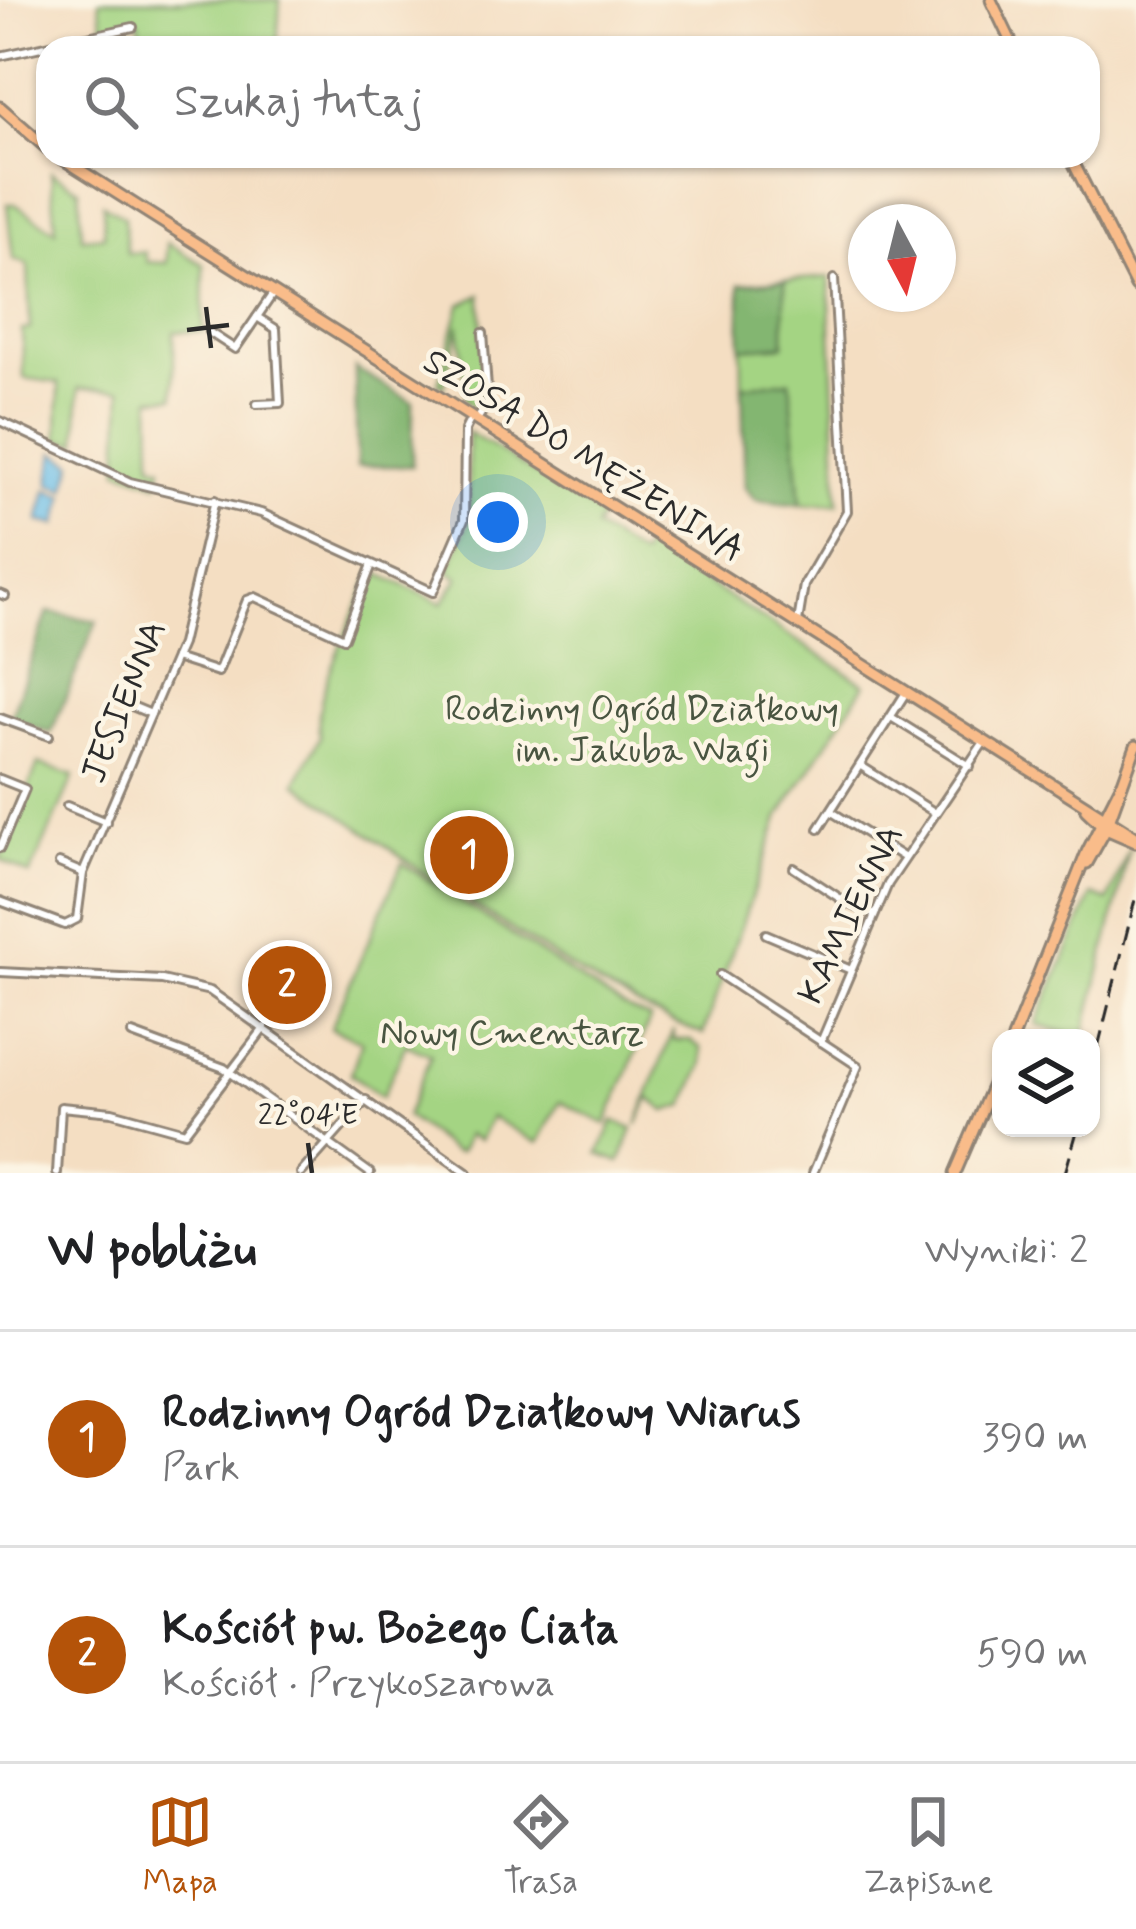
<!DOCTYPE html>
<html lang="pl">
<head>
<meta charset="utf-8">
<style>
	:root { --surface:#fff; --page:#f6f6f6; --text:#202124; --muted:#757577; --line:#e0e0e0; --accent:#b45309 }
	body { margin:0; font-family:Mynerve,sans-serif; background:var(--page); color:var(--text) }
	.controls { position:absolute; right:36px; bottom:36px; display:grid; overflow:hidden; border-radius:24px; box-shadow:0 3px 9px #0004 }
	.controls button { width:108px; height:108px; display:grid; place-items:center; padding:0; border:0; border-bottom:3px solid var(--line); background:var(--surface); color:var(--text); font:60px sans-serif }
	.compass { position:absolute; left:848px; top:204px; width:108px; height:108px; border-radius:50%; background:var(--surface); box-shadow:0 3px 9px #0004; rotate:173deg }
	.you { position:absolute; left:498px; top:522px; width:42px; height:42px; margin:-30px; border:9px solid #fff; border-radius:50%; background:#1a73e8; box-shadow:0 0 0 18px #1a73e833 }
	.badge { display:grid; place-items:center; width:78px; height:78px; border-radius:50%; background:var(--accent); color:#fff; font-size:39px; font-weight:700 }
	.pin { position:absolute; translate:-50% -50%; border:6px solid #fff; box-shadow:0 3px 12px #0006 }
	.list { margin:0; padding:0; list-style:none }
	h2 { display:flex; justify-content:space-between; align-items:center; height:156px; margin:0; padding:0 48px; font-size:51px }
	h2 small { font-size:39px; font-weight:400; color:var(--muted) }
	.list li { display:grid; grid-template-columns:78px 1fr auto; gap:36px; align-items:center; box-sizing:border-box; height:216px; padding:0 48px; border-top:3px solid var(--line) }
	.list b { display:block; font-size:45px; white-space:nowrap }
	.list p { margin:0; font-size:39px; white-space:nowrap; color:var(--muted) }
	.list em { font-size:39px; font-style:normal; color:var(--muted) }
	.icon { flex:none; width:66px; height:66px; fill:none; stroke:currentColor; stroke-width:2; stroke-linecap:round; stroke-linejoin:round }
	.map { position:relative; flex:none; width:1136px; height:1173px; overflow:hidden }
	.search { position:absolute; background:var(--surface); box-shadow:0 3px 9px #0004; left:36px; right:36px; top:36px; height:132px; display:flex; align-items:center; gap:30px; box-sizing:border-box; padding:0 42px; border-radius:36px; color:var(--muted); font-size:45px }
	.sheet { height:588px; background:var(--surface) }
	nav { display:flex; justify-content:space-around; align-items:center; box-sizing:border-box; height:168px; border-top:3px solid var(--line); background:var(--surface); font-size:33px; color:var(--muted) }
	nav a { display:grid; justify-items:center; gap:6px }
	nav .on { color:var(--accent) }
	.map>svg:first-child { display:block }
</style>
</head>
<body>
<div class="map">
<svg width="1136" height="1173" viewBox="0 0 1136 1173">
	<rect width="100%" height="100%" fill="#fcf5e5"/>
	<filter id="ink" filterUnits="userSpaceOnUse"><feTurbulence type="fractalNoise" baseFrequency=".00833" numOctaves="2"/><feDisplacementMap in="SourceGraphic" scale="24" xChannelSelector="R" yChannelSelector="G"/><feConvolveMatrix kernelMatrix="1 2 1 2 8 2 1 2 1" color-interpolation-filters="sRGB"/></filter>
	<filter id="wash" filterUnits="userSpaceOnUse"><feTurbulence type="fractalNoise" baseFrequency=".004" numOctaves="4" result="noise"/><feDisplacementMap in="SourceGraphic" scale="48" xChannelSelector="R" yChannelSelector="G"/><feGaussianBlur stdDeviation="2.7" result="paint"/><feColorMatrix in="noise" values="0 0 0 0 0 0 0 0 0 0 0 0 0 0 0 0 0 1.4 0 .05"/><feComposite in="paint" operator="in"/></filter>
	<g filter="url(#wash)">
		<rect width="100%" height="100%" fill="#f4dec2"/>
		<g fill="#a4d483" stroke="#688057" stroke-width="3">
			<path d="M 99,0 L 280,0 L 277,48 L 142,48 L 139,22 L 103,29 Z"/>
			<path d="M 51,172 L 79,189 L 82,238 L 104,236 L 103,204 L 124,217 L 127,253 L 145,252 L 147,262 L 167,263 L 167,243 L 204,265 L 203,331 L 174,332 L 174,397 L 151,398 L 152,464 L 162,467 L 158,483 L 119,470 L 122,390 L 79,388 L 78,443 L 58,439 L 59,383 L 24,378 L 22,330 L 30,329 L 28,264 L 13,259 L 7,204 L 15,204 L 56,231 Z"/>
			<path d="M 829,277 L 838,504 L 801,505 L 789,381 L 742,386 L 740,284 Z"/>
			<path d="M 481,295 L 484,403 L 479,410 L 466,401 L 459,325 L 444,387 L 438,384 L 460,305 Z"/>
			<path d="M 468,432 L 602,515 L 595,528 L 640,556 L 647,545 L 865,684 L 780,816 L 703,1034 C 621,1005 547,952 471,903 L 477,886 L 469,881 L 459,897 L 296,783 L 320,737 C 310,694 355,618 373,571 L 442,603 L 459,578 L 448,571 L 469,521 Z"/>
			<path d="M 38,764 L 74,776 L 30,875 L 0,859 Z"/>
			<path d="M 1130,847 L 1084,1038 L 1036,1024 L 1092,895 L 1108,901 Z"/>
			<path d="M 402,863 L 621,1006 L 650,1019 L 606,1124 L 560,1102 L 538,1143 L 491,1117 L 479,1140 L 467,1135 L 460,1152 L 453,1152 L 406,1116 L 431,1055 L 406,1044 L 382,1097 L 351,1074 L 362,1041 L 331,1028 Z"/>
			<path d="M 673,1030 L 674,1040 L 690,1040 L 701,1048 L 703,1064 L 685,1105 L 666,1111 L 649,1098 L 637,1125 Z"/>
			<path d="M 613,1121 L 633,1129 L 620,1162 L 599,1154 Z"/>
		</g>
		<g fill="#83b671" stroke="#57704e" stroke-width="3">
			<path d="M 785,280 L 784,345 L 741,348 L 740,284 Z"/>
			<path d="M 355,368 L 413,402 L 412,466 L 357,466 Z"/>
			<path d="M 790,381 L 801,505 L 756,500 L 745,488 L 742,386 Z"/>
			<path d="M 48,612 L 97,621 L 51,733 L 10,719 Z"/>
		</g>
		<g fill="#6dbfe9" stroke="#4c758a" stroke-width="3">
			<path d="M 54,452 L 74,463 L 66,489 L 50,484 Z"/>
			<path d="M 47,490 L 65,496 L 57,525 L 39,521 Z"/>
		</g>
	</g>
	<g filter="url(#ink)">
		<g fill="none" stroke-linecap="round" stroke-linejoin="round">
			<defs>
				<g id="minor">
					<path d="M 0,56 L 133,27"/>
					<path d="M 257,317 L 276,329 L 280,403 L 257,404"/>
					<path d="M 209,332 L 235,349 L 274,292"/>
					<path d="M 0,421 L 130,482 L 261,513 L 433,592 L 464,520 L 465,430 L 471,418"/>
					<path d="M 476,421 L 488,403 L 483,333"/>
					<path d="M 0,594 L 5,596"/>
					<path d="M 798,622 L 804,585 L 847,511 L 834,279"/>
					<path d="M 175,658 L 218,672 L 247,600 L 255,597 L 344,638 L 371,567"/>
					<path d="M 127,704 L 151,714"/>
					<path d="M 891,717 L 970,766"/>
					<path d="M 0,718 L 49,736"/>
					<path d="M 861,766 L 934,812"/>
					<path d="M 0,779 L 25,789 L 0,848"/>
					<path d="M 67,806 L 106,822"/>
					<path d="M 832,812 L 905,858"/>
					<path d="M 819,829 L 905,694"/>
					<path d="M 59,863 L 83,873"/>
					<path d="M 794,868 L 847,903 L 874,914"/>
					<path d="M 0,901 L 65,925 L 77,919 L 83,873 L 181,644 L 215,500"/>
					<path d="M 766,934 L 851,970"/>
					<path d="M 0,972 L 162,980 L 210,991 L 467,1173"/>
					<path d="M 720,975 L 858,1066 L 813,1173"/>
					<path d="M 132,1034 L 224,1068 L 370,1173"/>
					<path d="M 821,1042 L 888,884 L 984,742"/>
					<path d="M 57,1173 L 61,1107 L 112,1112 L 185,1132 L 265,1027"/>
					<path d="M 301,1173 L 366,1100"/>
				</g>
				<g id="major">
					<path d="M 991,0 L 1014,48"/>
					<path d="M 0,107 L 48,149"/>
					<path d="M 58,156 L 1136,837"/>
					<path d="M 1070,156 L 1136,286"/>
					<path d="M 1086,810 L 1106,829 L 1136,842"/>
					<path d="M 1087,863 L 1106,829 L 1136,746"/>
					<path d="M 1013,1038 L 1087,852 L 1121,785"/>
					<path d="M 955,1173 L 1001,1066"/>
				</g>
			</defs>
			<use href="#minor" stroke="#908476" stroke-width="12"/>
			<use href="#major" stroke="#908476" stroke-width="15"/>
			<use href="#minor" stroke="#fff" stroke-width="6"/>
			<use href="#major" stroke="#f9bc8a" stroke-width="9"/>
			<g stroke="#2b2b2b" stroke-width="3" stroke-dasharray="18 9" stroke-linecap="butt">
				<path d="M 1091,1075 L 1136,896"/>
				<path d="M 1065,1173 L 1078,1128"/>
			</g>
		</g>
	</g>
	<path fill="none" stroke="#2b2b2b" stroke-width="4.5" d="M 206,307 L 211,348M 187,330 L 229,325M 308,1143 L 312,1173"/>
	<g text-anchor="middle" dominant-baseline="central" stroke-width="9" stroke-linejoin="round" paint-order="stroke">
		<g font-size="36" fill="#2b2b2b" stroke="#fcf5e5">
			<text transform="translate(583 457) rotate(32)">SZOSA DO MĘŻENINA</text>
			<text transform="translate(125 702) rotate(-68)">JESIENNA</text>
			<text transform="translate(852 915) rotate(-64)">KAMIENNA</text>
		</g>
		<g font-size="36" fill="#495541" stroke="#fcf5e5">
			<text x="642" y="710">Rodzinny Ogród Działkowy<tspan x="642" dy="41">im. Jakuba Wagi</tspan></text>
			<text x="512" y="1034">Nowy Cmentarz</text>
		</g>
	</g>
	<g font-size="30" text-anchor="middle" fill="#2b2b2b" stroke="#fcf5e5" stroke-width="9" stroke-linejoin="round" paint-order="stroke">
		<text x="308" y="1124">22°04'E</text>
	</g>
</svg>
<div class="controls">
<button><svg class="icon" aria-label="layers" viewBox="0 0 24 24"><path d="M12 4l9 5-9 5-9-5zM3 14l9 5 9-5"/></svg></button>
</div>
<svg class="compass" viewBox="-18 -18 36 36"><path d="M0-13l5 13h-10z" fill="#e53935"/><path d="M0 13l5-13h-10z" fill="#757577"/></svg>
<div class="you"></div>
<div class="pin badge" style="left:469px;top:855px">1</div>
<div class="pin badge" style="left:287px;top:985px">2</div>
<div class="search"><svg class="icon" aria-label="search" viewBox="0 0 24 24"><circle cx="10" cy="10" r="6"/><path d="M15 15l6 6"/></svg>Szukaj tutaj</div>
</div>
<section class="sheet">
<h2>W pobliżu<small>Wyniki: 2</small></h2>
<ul class="list">
<li><span class="badge">1</span><div><b>Rodzinny Ogród Działkowy Wiarus</b><p>Park</p></div><em>390 m</em></li>
<li><span class="badge">2</span><div><b>Kościół pw. Bożego Ciała</b><p>Kościół · Przykoszarowa</p></div><em>590 m</em></li>
</ul>
</section>
<nav>
<a class="on"><svg class="icon" aria-label="map" viewBox="0 0 24 24"><path d="M3 6l6-2 6 2 6-2v14l-6 2-6-2-6 2zM9 4v14M15 6v14"/></svg>Mapa</a>
<a><svg class="icon" aria-label="directions" viewBox="0 0 24 24"><path d="M12 3l9 9-9 9-9-9zM9 14v-3h6M13 9l2 2-2 2"/></svg>Trasa</a>
<a><svg class="icon" aria-label="saved" viewBox="0 0 24 24"><path d="M7 4h10v16l-5-4-5 4z"/></svg>Zapisane</a>
</nav>
</body>
</html>
